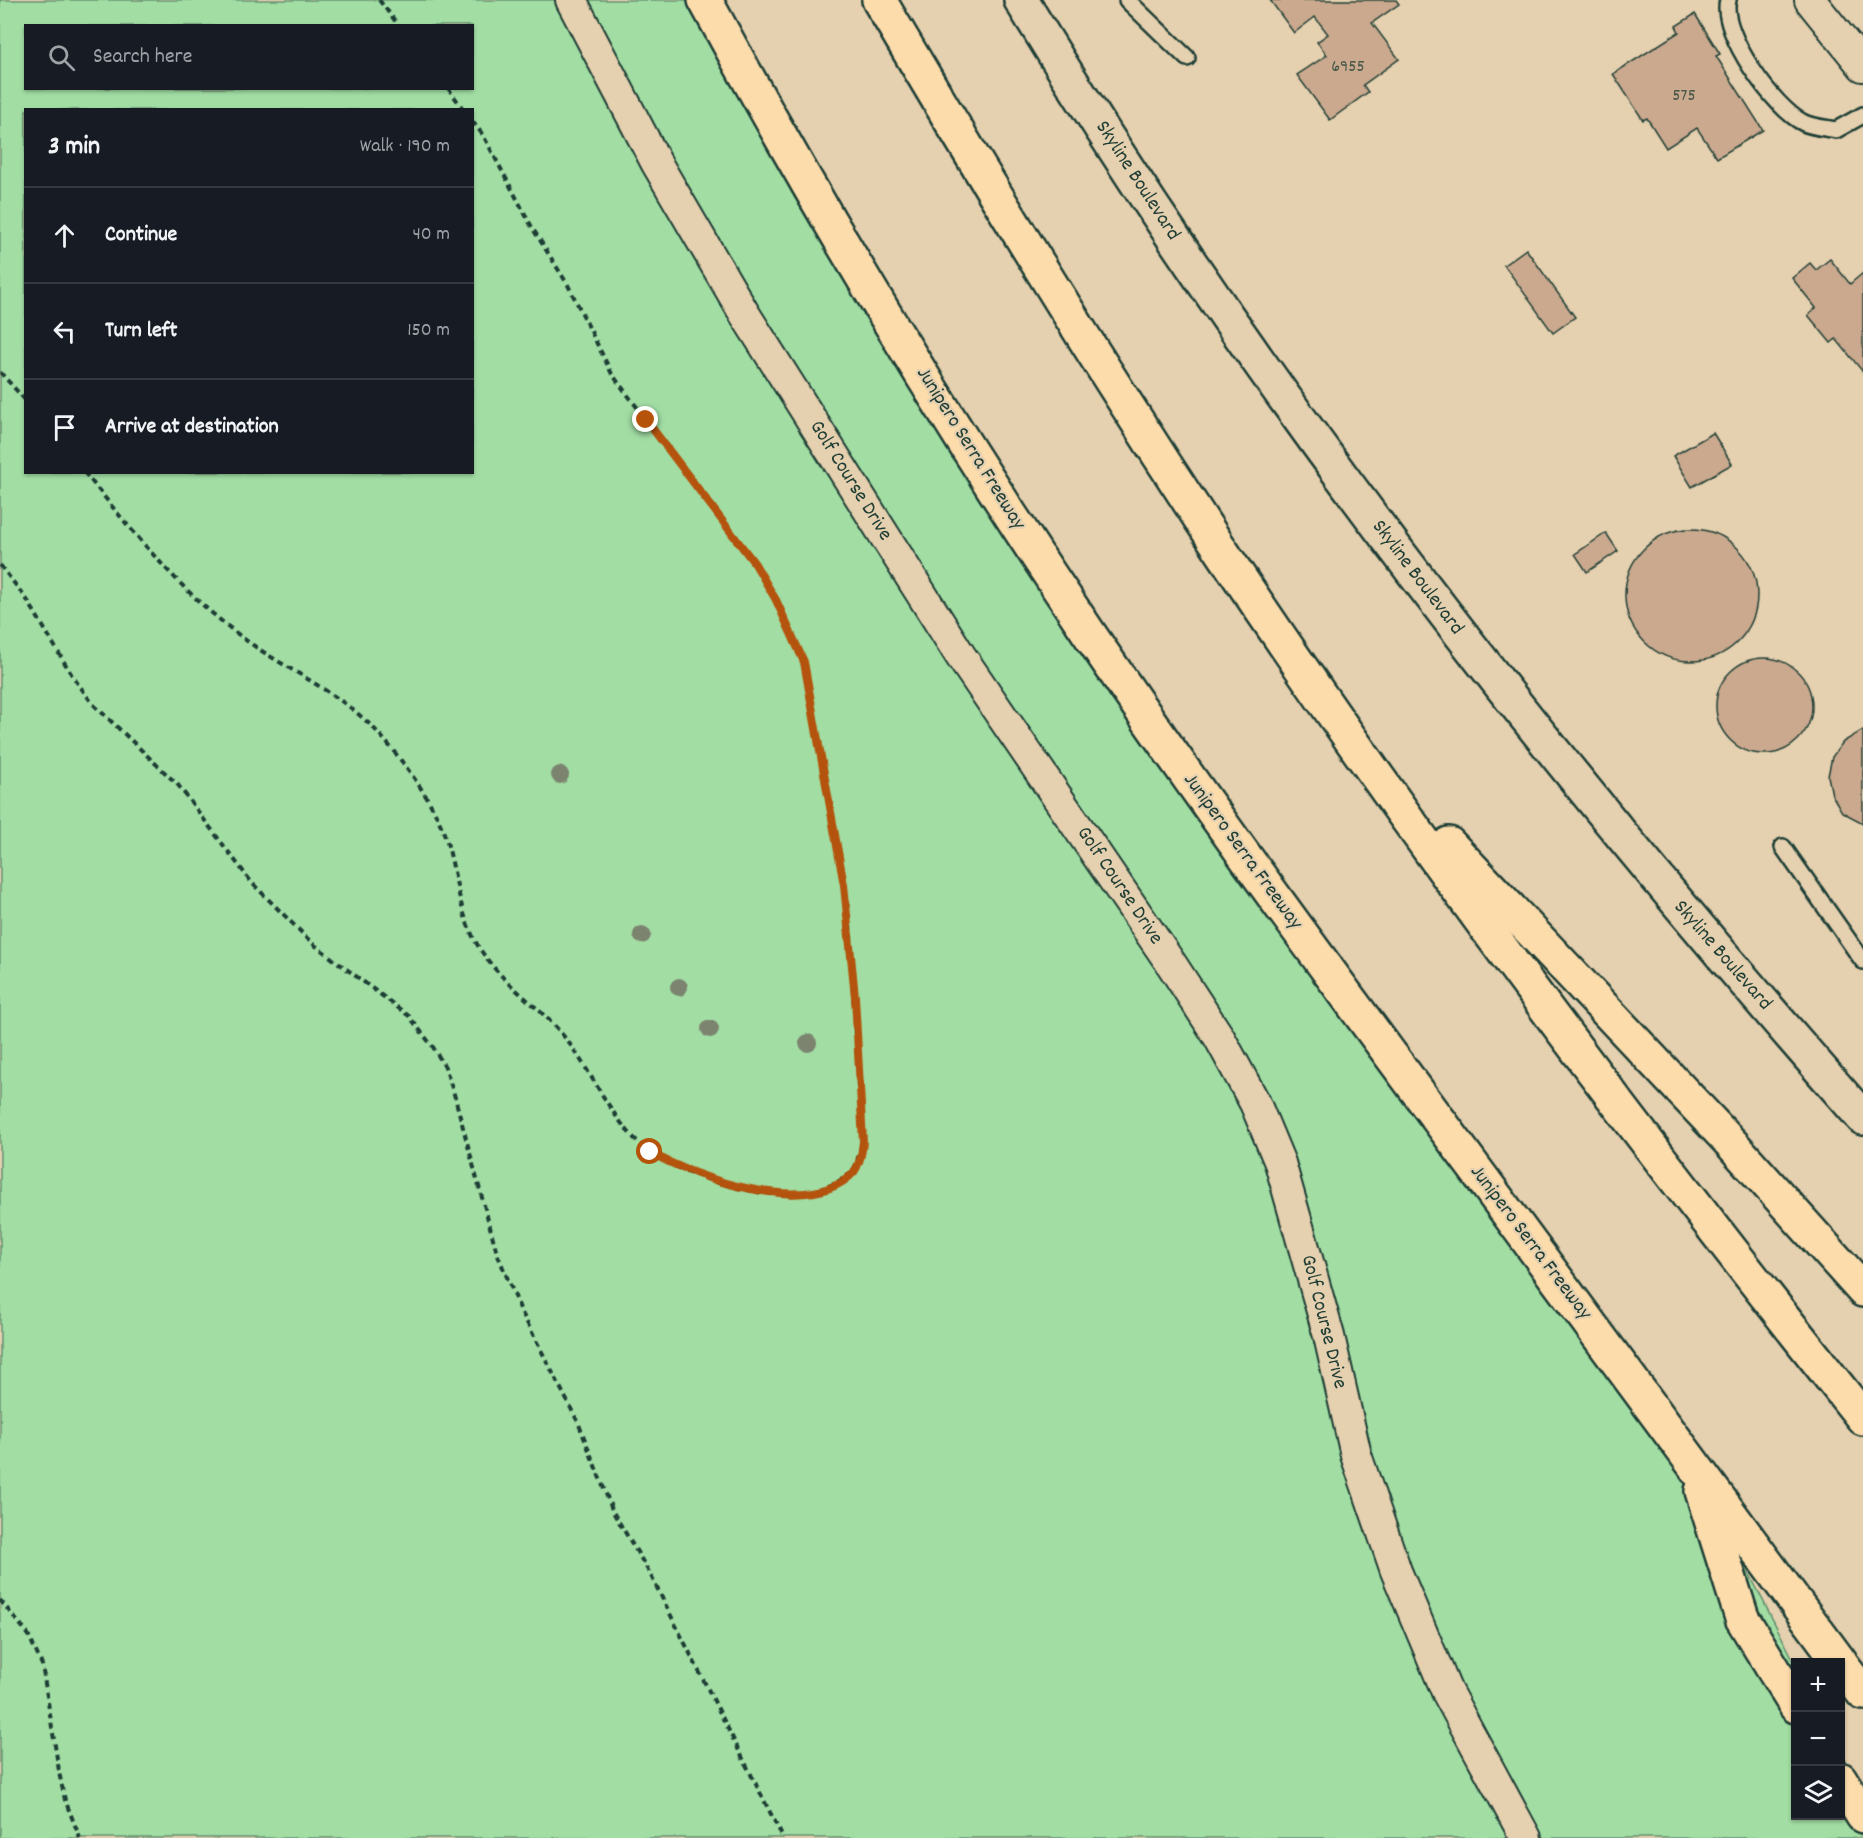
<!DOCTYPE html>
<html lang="en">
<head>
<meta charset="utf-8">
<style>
	:root { --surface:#171b24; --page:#20242c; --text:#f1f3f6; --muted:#9ea1a6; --line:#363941 }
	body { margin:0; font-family:Dekko,sans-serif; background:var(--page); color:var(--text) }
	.controls { position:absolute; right:18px; bottom:18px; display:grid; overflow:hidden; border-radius:0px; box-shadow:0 2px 4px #0004 }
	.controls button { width:54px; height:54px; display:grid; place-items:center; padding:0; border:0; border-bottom:2px solid var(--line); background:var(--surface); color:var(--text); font:30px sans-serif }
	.stop { position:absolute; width:18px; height:18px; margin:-14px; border:4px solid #b45309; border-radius:50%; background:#fff }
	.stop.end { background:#b45309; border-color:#fff; box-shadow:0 2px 6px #0008 }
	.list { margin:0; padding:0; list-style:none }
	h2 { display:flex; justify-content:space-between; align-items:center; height:78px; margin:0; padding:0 24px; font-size:26px }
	h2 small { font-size:20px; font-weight:400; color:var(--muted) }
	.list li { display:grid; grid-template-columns:39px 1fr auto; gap:18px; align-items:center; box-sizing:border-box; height:96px; padding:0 24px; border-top:2px solid var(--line) }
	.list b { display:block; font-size:22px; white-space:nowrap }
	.list em { font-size:20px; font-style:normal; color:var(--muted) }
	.icon { flex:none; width:33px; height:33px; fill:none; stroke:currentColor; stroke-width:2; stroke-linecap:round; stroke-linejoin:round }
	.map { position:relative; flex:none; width:1863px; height:1838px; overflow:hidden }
	.search { position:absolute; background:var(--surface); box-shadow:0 2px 4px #0004; left:24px; top:24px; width:450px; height:66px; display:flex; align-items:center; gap:15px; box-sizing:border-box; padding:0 21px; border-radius:0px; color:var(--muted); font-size:22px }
	.panel { position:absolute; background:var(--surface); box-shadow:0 2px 4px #0004; left:24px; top:108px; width:450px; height:366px; border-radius:0px }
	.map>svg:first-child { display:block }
</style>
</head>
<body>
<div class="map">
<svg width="1863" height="1838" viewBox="0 0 1863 1838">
	<rect width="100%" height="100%" fill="#e5d0af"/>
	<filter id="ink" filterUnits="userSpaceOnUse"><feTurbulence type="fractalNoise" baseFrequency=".0167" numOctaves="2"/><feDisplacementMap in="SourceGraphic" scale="12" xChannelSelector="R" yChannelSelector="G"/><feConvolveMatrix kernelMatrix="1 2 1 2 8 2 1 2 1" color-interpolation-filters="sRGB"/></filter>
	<g filter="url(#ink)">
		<path fill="#a2dea4" stroke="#608e6c" stroke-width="1.5" fill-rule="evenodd" d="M 0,0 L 705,0 L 916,364 L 1694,1466 L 1795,1663 L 1796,1816 L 1840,1816 L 1841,1750 L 1863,1794 L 1863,1838 L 0,1838 ZM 26,26 L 472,26 L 472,88 L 26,88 ZM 26,110 L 472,110 L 472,472 L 26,472 Z"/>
		<g fill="#caa98e" stroke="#1f3d34" stroke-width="1.5">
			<path d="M 1270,0 L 1396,0 L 1399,4 L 1372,23 L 1399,59 L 1363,85 L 1368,92 L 1330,120 L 1297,75 L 1327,55 L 1317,42 L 1328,34 L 1315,17 L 1294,33 Z"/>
			<path d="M 1695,14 L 1720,54 L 1716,56 L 1763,130 L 1717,158 L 1697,128 L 1666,148 L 1647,118 L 1643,120 L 1613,74 L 1679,32 L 1676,26 Z"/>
			<path d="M 1526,249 L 1575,317 L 1553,333 L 1504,265 Z"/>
			<path d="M 1830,259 L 1850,284 L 1863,273 L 1863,372 L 1836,339 L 1831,343 L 1808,315 L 1816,308 L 1792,278 L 1810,263 L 1816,270 Z"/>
			<path d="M 1713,433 L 1732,464 L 1692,487 L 1673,456 Z"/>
			<circle cx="1691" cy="595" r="66"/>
			<path d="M 1606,533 L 1618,551 L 1587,572 L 1575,554 Z"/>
			<circle cx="1764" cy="706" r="48"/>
			<path d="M 1863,730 L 1863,823 L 1842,812 L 1832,795 L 1828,776 L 1832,757 L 1843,742 Z"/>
		</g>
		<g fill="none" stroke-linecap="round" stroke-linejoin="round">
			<defs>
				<g id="lane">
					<path d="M 1127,0 L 1187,58"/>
					<path d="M 1728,0 C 1719,32 1775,110 1804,123 C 1813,127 1826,128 1836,130 L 1863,115"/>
					<path d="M 1783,847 L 1863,961"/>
				</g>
				<g id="street">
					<path d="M 571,0 L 657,164 L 744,313 L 960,655 L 1172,965 L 1219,1037 L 1255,1103 L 1280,1163 L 1329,1336 L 1356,1455 L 1396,1571 L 1447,1692 L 1526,1838"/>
					<path d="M 1810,0 L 1863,66"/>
				</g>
				<path id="secondary" d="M 1021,0 C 1264,400 1554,767 1863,1118"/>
				<g id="highway">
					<path d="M 705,0 C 822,216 950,428 1088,632 C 1211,814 1342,990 1473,1166 C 1595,1331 1717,1497 1840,1662"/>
					<path d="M 879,0 C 989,187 1103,372 1223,553 C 1422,851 1640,1138 1863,1418"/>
					<path d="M 1449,844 L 1732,1144 L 1863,1290"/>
					<path d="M 1702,1491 L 1742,1618 L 1796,1706"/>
					<path d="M 1840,1663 L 1863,1693"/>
					<path d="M 1840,1779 L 1863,1816"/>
				</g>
			</defs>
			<use href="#lane" stroke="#1f3d34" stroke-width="20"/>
			<use href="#street" stroke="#1f3d34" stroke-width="34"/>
			<use href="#secondary" stroke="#1f3d34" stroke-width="38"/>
			<use href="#highway" stroke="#1f3d34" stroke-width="38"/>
			<g stroke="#1f3d34" stroke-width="4" stroke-dasharray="6 4.5" stroke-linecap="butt">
				<path d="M 379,0 L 399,26"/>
				<path d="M 448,88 L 464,110"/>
				<path d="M 0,372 L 26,401"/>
				<path d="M 84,472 C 133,532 177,588 239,635 C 285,670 342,692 381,736 C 407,766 438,807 448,846 C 458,883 460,920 482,952 C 503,984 537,1004 561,1033 C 589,1066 605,1108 635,1139 C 669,1173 761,1201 808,1193 C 826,1189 839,1182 854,1172 L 863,1142 L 850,931 L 844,885 L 804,662 L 776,600 L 755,564 L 612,374 L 568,285 L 533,229 L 483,135 L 472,121"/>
				<path d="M 0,565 L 28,601 L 73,677 L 93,704 L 178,785 L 252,883 L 312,943 L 409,1016 L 433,1047 L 445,1067 L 454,1094 L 497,1253 L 521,1311 L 578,1422 L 613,1512 L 649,1572 L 783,1838"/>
				<path d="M 0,1600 L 28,1634 L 42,1665 L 60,1777 L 65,1800 L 80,1838"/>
			</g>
			<use href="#lane" stroke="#e5d0af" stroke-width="15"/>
			<use href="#street" stroke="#e5d0af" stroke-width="30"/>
			<use href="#secondary" stroke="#e5d0af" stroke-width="33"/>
			<use href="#highway" stroke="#fddcac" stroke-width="33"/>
		</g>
		<g fill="#7c846f">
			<circle cx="560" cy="775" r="9"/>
			<circle cx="642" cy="935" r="9"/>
			<circle cx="679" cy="987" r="9"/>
			<circle cx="710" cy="1029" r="9"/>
			<circle cx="808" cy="1043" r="9"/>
		</g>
	</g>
	<g fill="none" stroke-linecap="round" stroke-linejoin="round" filter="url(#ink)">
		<path stroke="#b45309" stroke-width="8" d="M 646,420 L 755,564 L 776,600 L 804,662 L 844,885 L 855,997 L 863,1142 C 862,1152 860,1164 854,1172 C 812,1219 694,1178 650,1152"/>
	</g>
	<g text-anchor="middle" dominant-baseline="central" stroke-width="4.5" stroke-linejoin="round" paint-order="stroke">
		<g font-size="18" fill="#4a584a">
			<text x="1348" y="67">6955</text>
			<text x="1684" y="96">575</text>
		</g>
		<g font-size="21" fill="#1f3d34" stroke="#e5d0af">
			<text transform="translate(1137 181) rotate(57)">Skyline Boulevard</text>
			<text transform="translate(970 449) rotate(58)">Junipero Serra Freeway</text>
			<text transform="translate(850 481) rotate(58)">Golf Course Drive</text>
			<text transform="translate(1417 578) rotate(53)">Skyline Boulevard</text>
			<text transform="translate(1242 852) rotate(54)">Junipero Serra Freeway</text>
			<text transform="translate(1119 886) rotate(56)">Golf Course Drive</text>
			<text transform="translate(1722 956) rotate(49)">Skyline Boulevard</text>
			<text transform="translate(1530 1243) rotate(53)">Junipero Serra Freeway</text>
			<text transform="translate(1323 1322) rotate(76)">Golf Course Drive</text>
		</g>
	</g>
</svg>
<div class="controls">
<button>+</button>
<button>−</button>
<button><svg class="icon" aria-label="layers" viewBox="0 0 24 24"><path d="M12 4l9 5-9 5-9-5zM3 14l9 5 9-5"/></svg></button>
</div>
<div class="stop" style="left:650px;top:1152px"></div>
<div class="stop end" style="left:646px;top:420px"></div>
<div class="search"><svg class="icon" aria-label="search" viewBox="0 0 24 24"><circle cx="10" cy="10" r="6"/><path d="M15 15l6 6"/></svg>Search here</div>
<section class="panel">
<h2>3 min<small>Walk · 190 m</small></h2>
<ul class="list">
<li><svg class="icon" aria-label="ahead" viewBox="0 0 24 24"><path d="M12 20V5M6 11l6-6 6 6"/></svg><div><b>Continue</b></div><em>40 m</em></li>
<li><svg class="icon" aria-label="left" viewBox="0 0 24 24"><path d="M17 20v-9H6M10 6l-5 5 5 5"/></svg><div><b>Turn left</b></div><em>150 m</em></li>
<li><svg class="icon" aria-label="arrive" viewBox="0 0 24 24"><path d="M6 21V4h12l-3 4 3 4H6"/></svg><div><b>Arrive at destination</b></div></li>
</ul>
</section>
</div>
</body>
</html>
